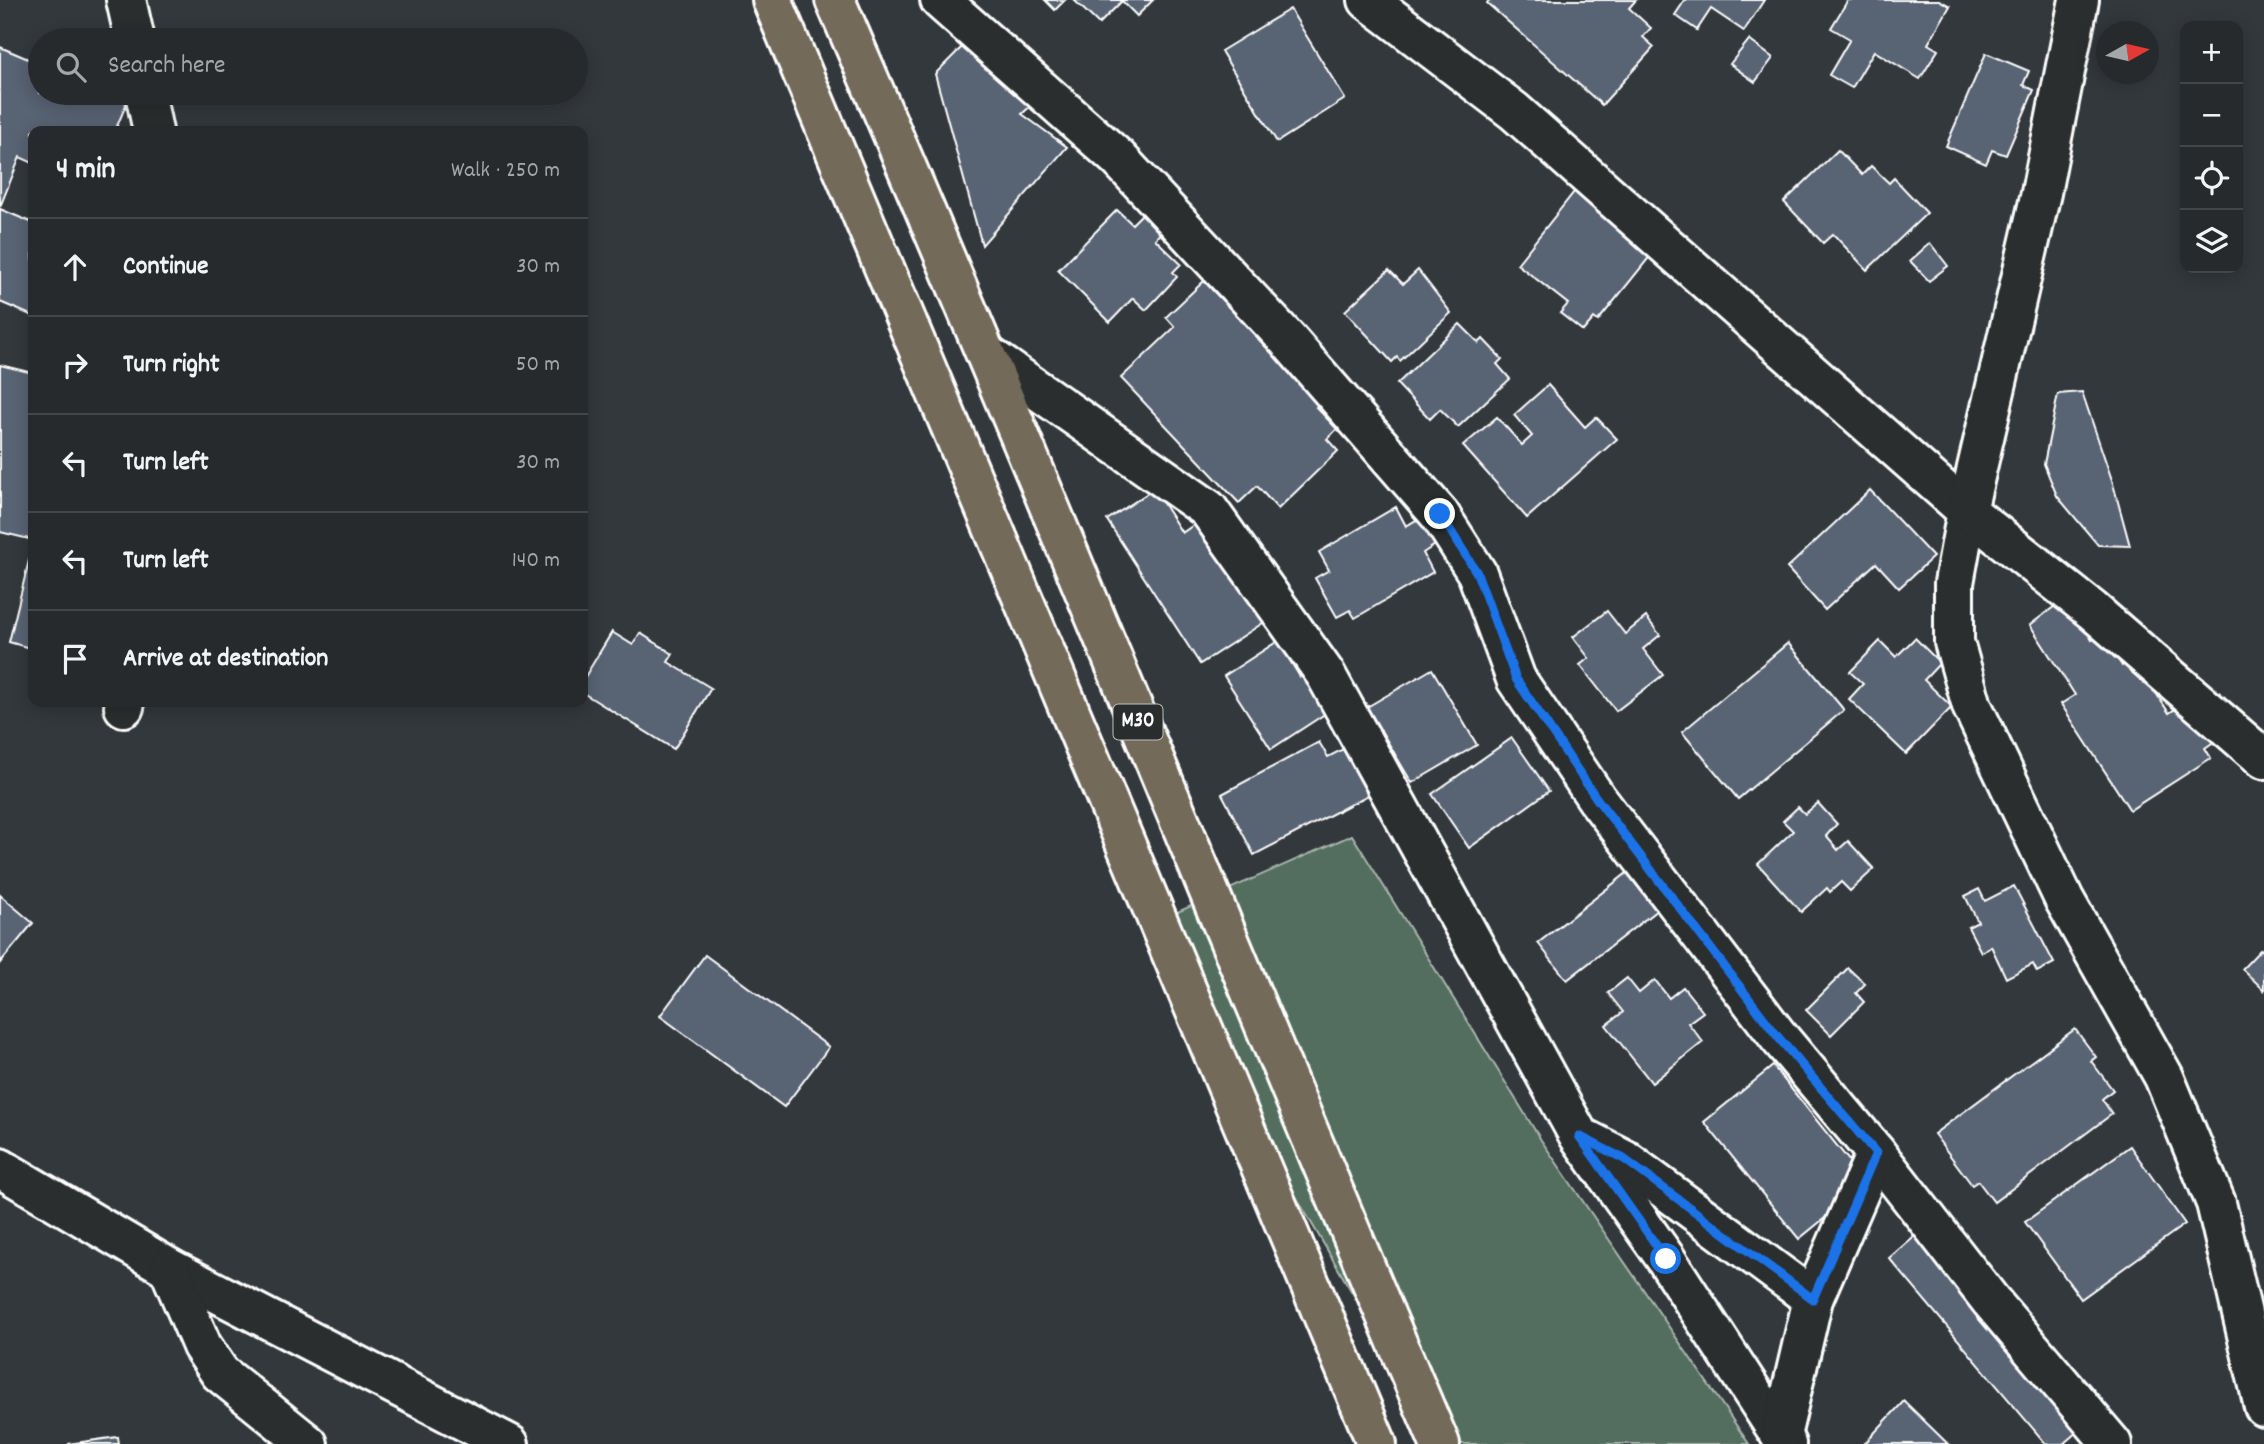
<!DOCTYPE html>
<html lang="en">
<head>
<meta charset="utf-8">
<style>
	:root { --surface:#262a2d; --page:#2e3235; --text:#f1f3f6; --muted:#a4a7aa; --line:#424649 }
	body { margin:0; font-family:Dekko,sans-serif; background:var(--page); color:var(--text) }
	.controls { position:absolute; right:21px; top:21px; display:grid; overflow:hidden; border-radius:14px; box-shadow:0 4px 18px #0003 }
	.controls button { width:63px; height:63px; display:grid; place-items:center; padding:0; border:0; border-bottom:2px solid var(--line); background:var(--surface); color:var(--text); font:35px sans-serif }
	.compass { position:absolute; left:2096px; top:21px; width:63px; height:63px; border-radius:50%; background:var(--surface); box-shadow:0 4px 18px #0003; rotate:82deg }
	.stop { position:absolute; width:21px; height:21px; margin:-16px; border:5px solid #1a73e8; border-radius:50%; background:#fff }
	.stop.end { background:#1a73e8; border-color:#fff; box-shadow:0 2px 7px #0008 }
	.list { margin:0; padding:0; list-style:none }
	h2 { display:flex; justify-content:space-between; align-items:center; height:91px; margin:0; padding:0 28px; font-size:30px }
	h2 small { font-size:23px; font-weight:400; color:var(--muted) }
	.list li { display:grid; grid-template-columns:46px 1fr auto; gap:21px; align-items:center; box-sizing:border-box; height:98px; padding:0 28px; border-top:2px solid var(--line) }
	.list b { display:block; font-size:26px; white-space:nowrap }
	.list em { font-size:23px; font-style:normal; color:var(--muted) }
	.icon { flex:none; width:38px; height:38px; fill:none; stroke:currentColor; stroke-width:2; stroke-linecap:round; stroke-linejoin:round }
	.map { position:relative; flex:none; width:2264px; height:1444px; overflow:hidden }
	.search { position:absolute; background:var(--surface); box-shadow:0 4px 18px #0003; left:28px; top:28px; width:560px; height:77px; display:flex; align-items:center; gap:18px; box-sizing:border-box; padding:0 24px; border-radius:38px; color:var(--muted); font-size:26px }
	.panel { position:absolute; background:var(--surface); box-shadow:0 4px 18px #0003; left:28px; top:126px; width:560px; height:581px; border-radius:14px }
	.map>svg:first-child { display:block }
</style>
</head>
<body>
<div class="map">
<svg width="2264" height="1444" viewBox="0 0 2264 1444">
	<rect width="100%" height="100%" fill="#33383c"/>
	<filter id="ink" filterUnits="userSpaceOnUse"><feTurbulence type="fractalNoise" baseFrequency=".0143" numOctaves="2"/><feDisplacementMap in="SourceGraphic" scale="14" xChannelSelector="R" yChannelSelector="G"/><feConvolveMatrix kernelMatrix="1 2 1 2 8 2 1 2 1" color-interpolation-filters="sRGB"/></filter>
	<g filter="url(#ink)">
		<path fill="#536e5e" stroke="#a9b6ae" stroke-width="2" d="M 1352,835 L 1541,1140 L 1749,1444 L 1441,1444 L 1139,929 Z"/>
		<g fill="#586373" stroke="#fff" stroke-width="2">
			<path d="M 1045,0 L 1065,0 L 1055,10 Z"/>
			<path d="M 1074,0 L 1153,0 L 1137,16 L 1122,1 L 1099,24 Z"/>
			<path d="M 1489,0 L 1636,0 L 1629,8 L 1651,28 L 1643,37 L 1654,47 L 1602,105 L 1487,3 Z"/>
			<path d="M 1685,0 L 1764,0 L 1744,31 L 1711,9 L 1697,30 L 1675,15 Z"/>
			<path d="M 1848,0 L 1939,0 L 1950,6 L 1928,44 L 1938,50 L 1920,79 L 1874,51 L 1852,88 L 1829,75 L 1850,39 L 1831,28 Z"/>
			<path d="M 1290,9 L 1345,99 L 1277,142 L 1221,51 Z"/>
			<path d="M 969,40 L 1035,102 L 1022,114 L 1067,147 L 982,245 L 935,74 Z"/>
			<path d="M 1749,40 L 1773,58 L 1755,82 L 1730,64 Z"/>
			<path d="M 0,47 L 40,64 L 40,93 L 111,93 L 128,100 L 115,131 L 33,131 L 33,163 L 20,157 L 0,207 Z"/>
			<path d="M 1986,53 L 2029,71 L 2023,85 L 2034,90 L 2006,155 L 1992,150 L 1986,164 L 1946,146 Z"/>
			<path d="M 1838,150 L 1862,175 L 1871,166 L 1889,183 L 1894,178 L 1927,213 L 1867,270 L 1833,234 L 1823,243 L 1784,202 Z"/>
			<path d="M 1578,187 L 1656,249 L 1598,321 L 1594,318 L 1583,331 L 1560,313 L 1568,304 L 1517,264 Z"/>
			<path d="M 0,209 L 33,223 L 33,316 L 0,302 Z"/>
			<path d="M 1147,209 L 1166,227 L 1155,239 L 1181,264 L 1173,272 L 1177,277 L 1146,310 L 1133,298 L 1110,322 L 1058,270 L 1117,210 L 1132,224 Z"/>
			<path d="M 1930,243 L 1948,266 L 1929,281 L 1910,261 Z"/>
			<path d="M 1389,270 L 1403,284 L 1418,270 L 1451,313 L 1400,361 L 1397,357 L 1392,362 L 1345,311 Z"/>
			<path d="M 1204,281 L 1320,404 L 1316,407 L 1337,429 L 1327,439 L 1338,451 L 1278,509 L 1257,486 L 1239,503 L 1121,378 L 1175,327 L 1166,317 Z"/>
			<path d="M 1460,324 L 1479,343 L 1483,339 L 1502,359 L 1497,364 L 1510,379 L 1458,427 L 1440,409 L 1430,419 L 1397,384 Z"/>
			<path d="M 0,365 L 33,373 L 33,540 L 0,532 Z"/>
			<path d="M 1548,385 L 1585,427 L 1596,417 L 1617,439 L 1527,518 L 1463,446 L 1497,417 L 1522,445 L 1532,436 L 1514,415 Z"/>
			<path d="M 2082,392 L 2112,480 L 2130,546 L 2098,545 L 2057,496 L 2044,464 L 2058,394 Z"/>
			<path d="M 1154,489 L 1182,533 L 1195,524 L 1206,541 L 1219,533 L 1269,619 L 1200,664 L 1107,520 Z"/>
			<path d="M 1870,490 L 1933,557 L 1899,588 L 1876,563 L 1825,610 L 1787,568 Z"/>
			<path d="M 1396,507 L 1406,526 L 1423,516 L 1438,543 L 1423,553 L 1433,572 L 1355,618 L 1350,610 L 1337,617 L 1315,578 L 1329,570 L 1319,552 Z"/>
			<path d="M 33,544 L 33,649 L 9,642 Z"/>
			<path d="M 2067,597 L 2092,640 L 2102,634 L 2122,666 L 2134,659 L 2169,713 L 2189,700 L 2215,741 L 2205,748 L 2211,758 L 2130,810 L 2061,704 L 2075,695 L 2030,625 Z"/>
			<path d="M 1607,611 L 1625,634 L 1646,617 L 1660,635 L 1643,649 L 1663,675 L 1616,711 L 1580,665 L 1589,658 L 1573,637 Z"/>
			<path d="M 612,632 L 633,645 L 640,633 L 673,654 L 668,662 L 711,688 L 674,749 L 583,693 L 583,680 Z"/>
			<path d="M 1915,638 L 1940,663 L 1924,680 L 1952,707 L 1906,754 L 1849,699 L 1863,684 L 1850,672 L 1880,641 L 1896,657 Z"/>
			<path d="M 1278,641 L 1300,677 L 1310,671 L 1334,708 L 1271,749 L 1224,676 Z"/>
			<path d="M 1788,643 L 1844,710 L 1738,799 L 1682,732 Z"/>
			<path d="M 1432,669 L 1477,745 L 1412,783 L 1367,707 Z"/>
			<path d="M 1512,738 L 1549,791 L 1469,848 L 1432,794 Z"/>
			<path d="M 1319,742 L 1328,757 L 1349,746 L 1374,792 L 1254,855 L 1222,794 Z"/>
			<path d="M 1818,803 L 1837,824 L 1826,836 L 1838,850 L 1848,841 L 1874,869 L 1850,891 L 1841,882 L 1830,892 L 1827,888 L 1801,912 L 1758,864 L 1793,831 L 1783,821 L 1798,807 L 1805,814 Z"/>
			<path d="M 1627,873 L 1657,910 L 1567,980 L 1538,943 Z"/>
			<path d="M 2014,886 L 2054,963 L 2037,972 L 2033,964 L 2006,978 L 1991,946 L 1981,952 L 1968,927 L 1978,922 L 1965,896 L 1979,889 L 1985,901 Z"/>
			<path d="M 0,895 L 33,923 L 0,963 Z"/>
			<path d="M 2261,949 L 2264,953 L 2264,990 L 2242,969 Z"/>
			<path d="M 705,955 L 829,1047 L 784,1107 L 660,1016 Z"/>
			<path d="M 1848,968 L 1865,984 L 1856,993 L 1864,1002 L 1831,1035 L 1806,1010 Z"/>
			<path d="M 1627,978 L 1639,993 L 1655,980 L 1669,998 L 1683,987 L 1703,1012 L 1688,1023 L 1703,1042 L 1652,1083 L 1606,1025 L 1623,1012 L 1608,993 Z"/>
			<path d="M 2075,1029 L 2096,1057 L 2091,1061 L 2113,1090 L 2102,1099 L 2112,1114 L 1994,1202 L 1978,1181 L 1972,1185 L 1934,1134 Z"/>
			<path d="M 1773,1066 L 1859,1173 L 1838,1190 L 1847,1200 L 1799,1239 L 1704,1122 Z"/>
			<path d="M 2130,1146 L 2185,1224 L 2081,1299 L 2025,1222 Z"/>
			<path d="M 1920,1231 L 2085,1425 L 2063,1444 L 2046,1444 L 1889,1258 Z"/>
			<path d="M 1904,1401 L 1948,1444 L 1864,1444 Z"/>
			<path d="M 118,1437 L 119,1444 L 68,1444 Z"/>
		</g>
		<g fill="none" stroke-linecap="round" stroke-linejoin="round">
			<defs>
				<g id="street">
					<path d="M 126,0 L 135,40"/>
					<path d="M 940,0 L 1118,158 L 1288,340 L 1440,515 L 1477,573 L 1516,679 L 1597,799 L 1778,1036 L 1876,1153 L 1991,1301 L 2112,1444"/>
					<path d="M 1368,0 L 1514,111 L 1967,511 L 1954,583 L 1954,642 L 1972,706 L 2064,899 L 2164,1077 L 2216,1203 L 2264,1407"/>
					<path d="M 2079,0 L 2041,193 L 1967,511 L 2092,610 L 2264,759"/>
					<path d="M 145,93 L 153,131"/>
					<path d="M 989,356 L 1208,509 L 1326,675 L 1579,1136 L 1666,1259 L 1786,1444"/>
					<path d="M 124,707 L 125,702"/>
					<path d="M 1587,1140 L 1624,1159 L 1813,1299"/>
					<path d="M 0,1168 L 169,1268 L 509,1444"/>
					<path d="M 169,1268 L 202,1346 L 220,1373 L 308,1444"/>
					<path d="M 1781,1436 L 1813,1299 L 1876,1153"/>
				</g>
				<g id="highway">
					<path d="M 772,0 L 1377,1444"/>
					<path d="M 835,0 C 1042,479 1236,964 1440,1444"/>
				</g>
			</defs>
			<use href="#street" stroke="#fff" stroke-width="44"/>
			<use href="#highway" stroke="#fff" stroke-width="44"/>
			<use href="#street" stroke="#2a2d2e" stroke-width="38"/>
			<use href="#highway" stroke="#736b5a" stroke-width="38"/>
		</g>
	</g>
	<g fill="none" stroke-linecap="round" stroke-linejoin="round" filter="url(#ink)">
		<path stroke="#1a73e8" stroke-width="9" d="M 1440,514 L 1477,573 L 1516,679 L 1597,799 L 1778,1037 L 1876,1153 L 1813,1299 L 1624,1159 L 1579,1136 L 1666,1259"/>
	</g>
	<g text-anchor="middle" dominant-baseline="central" stroke-width="5" stroke-linejoin="round" paint-order="stroke">
		<rect fill="#2a2d2e" stroke="#bfc0c0" stroke-width="2" x="1113.5" y="704.5" width="49" height="35" rx="5"/>
		<g font-size="21" font-weight="bold" fill="#fff">
			<text x="1138" y="722">M30</text>
		</g>
	</g>
</svg>
<div class="controls">
<button>+</button>
<button>−</button>
<button><svg class="icon" aria-label="locate" viewBox="0 0 24 24"><circle cx="12" cy="12" r="6"/><path d="M12 2v4M12 18v4M2 12h4M18 12h4"/></svg></button>
<button><svg class="icon" aria-label="layers" viewBox="0 0 24 24"><path d="M12 4l9 5-9 5-9-5zM3 14l9 5 9-5"/></svg></button>
</div>
<svg class="compass" viewBox="-18 -18 36 36"><path d="M0-13l5 13h-10z" fill="#e53935"/><path d="M0 13l5-13h-10z" fill="#a4a7aa"/></svg>
<div class="stop" style="left:1666px;top:1259px"></div>
<div class="stop end" style="left:1440px;top:514px"></div>
<div class="search"><svg class="icon" aria-label="search" viewBox="0 0 24 24"><circle cx="10" cy="10" r="6"/><path d="M15 15l6 6"/></svg>Search here</div>
<section class="panel">
<h2>4 min<small>Walk · 250 m</small></h2>
<ul class="list">
<li><svg class="icon" aria-label="ahead" viewBox="0 0 24 24"><path d="M12 20V5M6 11l6-6 6 6"/></svg><div><b>Continue</b></div><em>30 m</em></li>
<li><svg class="icon" aria-label="right" viewBox="0 0 24 24"><path d="M7 20v-9h11M14 6l5 5-5 5"/></svg><div><b>Turn right</b></div><em>50 m</em></li>
<li><svg class="icon" aria-label="left" viewBox="0 0 24 24"><path d="M17 20v-9H6M10 6l-5 5 5 5"/></svg><div><b>Turn left</b></div><em>30 m</em></li>
<li><svg class="icon" aria-label="left" viewBox="0 0 24 24"><path d="M17 20v-9H6M10 6l-5 5 5 5"/></svg><div><b>Turn left</b></div><em>140 m</em></li>
<li><svg class="icon" aria-label="arrive" viewBox="0 0 24 24"><path d="M6 21V4h12l-3 4 3 4H6"/></svg><div><b>Arrive at destination</b></div></li>
</ul>
</section>
</div>
</body>
</html>
